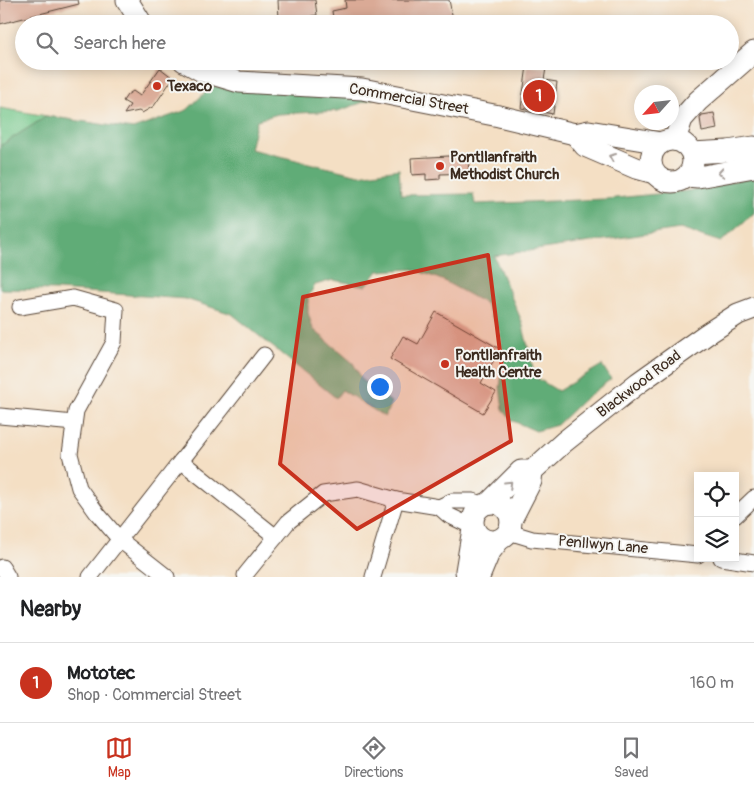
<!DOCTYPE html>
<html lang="en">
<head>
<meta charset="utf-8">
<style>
	:root { --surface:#fff; --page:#f2f2f2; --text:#202124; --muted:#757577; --line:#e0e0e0; --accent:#c8321e }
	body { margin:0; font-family:Pangolin,sans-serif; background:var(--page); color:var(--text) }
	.controls { position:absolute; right:15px; bottom:15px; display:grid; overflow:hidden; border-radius:0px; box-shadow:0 2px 12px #0003 }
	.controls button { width:45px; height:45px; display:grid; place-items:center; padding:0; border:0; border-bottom:1px solid var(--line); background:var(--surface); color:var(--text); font:25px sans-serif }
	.compass { position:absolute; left:634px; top:85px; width:45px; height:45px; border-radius:50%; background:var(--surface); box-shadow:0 2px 12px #0003; rotate:243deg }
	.you { position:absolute; left:379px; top:386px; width:18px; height:18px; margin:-12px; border:4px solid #fff; border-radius:50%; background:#1a73e8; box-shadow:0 0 0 8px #1a73e833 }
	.badge { display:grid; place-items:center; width:32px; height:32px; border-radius:50%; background:var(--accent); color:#fff; font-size:16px; font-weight:700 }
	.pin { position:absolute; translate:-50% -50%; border:2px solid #fff; box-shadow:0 1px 5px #0006 }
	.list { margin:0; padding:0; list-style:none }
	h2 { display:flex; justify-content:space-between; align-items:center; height:65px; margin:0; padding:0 20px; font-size:21px }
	h2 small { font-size:16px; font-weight:400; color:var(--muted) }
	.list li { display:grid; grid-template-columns:32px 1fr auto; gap:15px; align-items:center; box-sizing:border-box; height:80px; padding:0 20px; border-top:1px solid var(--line) }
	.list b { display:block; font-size:19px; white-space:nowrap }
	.list p { margin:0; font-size:16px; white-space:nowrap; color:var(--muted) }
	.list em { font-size:16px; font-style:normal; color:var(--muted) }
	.icon { flex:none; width:28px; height:28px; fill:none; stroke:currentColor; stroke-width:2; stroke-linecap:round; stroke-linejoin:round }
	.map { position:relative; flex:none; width:754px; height:577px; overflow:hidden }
	.search { position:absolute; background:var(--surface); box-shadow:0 2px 12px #0003; left:15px; right:15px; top:15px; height:55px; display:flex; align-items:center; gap:12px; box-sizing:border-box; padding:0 18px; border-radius:28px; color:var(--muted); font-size:19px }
	.sheet { height:145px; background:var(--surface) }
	nav { display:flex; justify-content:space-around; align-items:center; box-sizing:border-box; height:70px; border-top:1px solid var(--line); background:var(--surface); font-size:14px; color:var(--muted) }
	nav a { display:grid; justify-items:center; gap:2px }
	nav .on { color:var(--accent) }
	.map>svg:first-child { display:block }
</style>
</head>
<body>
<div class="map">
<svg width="754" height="577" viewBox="0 0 754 577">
	<rect width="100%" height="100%" fill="#f6f6f2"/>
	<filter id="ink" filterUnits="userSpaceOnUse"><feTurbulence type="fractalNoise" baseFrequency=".02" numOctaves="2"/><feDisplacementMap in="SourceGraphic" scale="10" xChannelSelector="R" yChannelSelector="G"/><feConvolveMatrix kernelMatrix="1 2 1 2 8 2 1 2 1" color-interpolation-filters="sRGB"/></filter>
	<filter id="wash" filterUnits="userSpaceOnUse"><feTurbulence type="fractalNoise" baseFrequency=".0096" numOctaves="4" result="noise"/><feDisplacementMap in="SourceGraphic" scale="20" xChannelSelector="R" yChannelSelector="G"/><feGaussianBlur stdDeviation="1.12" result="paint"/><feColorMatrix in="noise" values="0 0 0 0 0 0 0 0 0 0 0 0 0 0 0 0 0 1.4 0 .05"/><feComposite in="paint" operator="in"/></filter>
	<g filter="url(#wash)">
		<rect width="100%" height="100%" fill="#f4dfc4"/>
		<path fill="#76c88b" stroke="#587954" d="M 0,108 L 47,116 L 0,146 Z"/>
		<path fill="#60ac77" stroke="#4e6b4a" d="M 212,86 L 375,98 L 338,111 L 278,114 L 257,120 L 250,149 L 359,175 L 399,169 L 401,195 L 473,194 L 475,204 L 606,199 L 687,191 L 754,177 L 754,213 L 721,242 L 680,229 L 494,256 L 522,322 L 535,377 L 558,391 L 602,365 L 611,379 L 583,400 L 557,425 L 536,431 L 511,420 L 503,409 L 500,387 L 504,358 L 499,330 L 486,304 L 442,280 L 413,269 L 378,271 L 366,286 L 333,280 L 315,285 L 308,297 L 308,313 L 313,329 L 353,363 L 363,381 L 391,402 L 385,417 L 342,390 L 336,398 L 232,314 L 186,299 L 58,290 L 0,289 L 0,146 L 47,116 L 133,129 L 187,110 Z"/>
		<g id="blocks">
			<g fill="#daaa96">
				<path d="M 0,0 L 78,0 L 79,4 L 0,24 Z"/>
				<path d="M 278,0 L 315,0 L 317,15 L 311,16 L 311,24 L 296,24 L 295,18 L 279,19 Z"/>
				<path d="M 345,0 L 449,0 L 454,24 L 334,24 L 332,11 L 346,8 Z"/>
				<path d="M 527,66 L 546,68 L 544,80 L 557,82 L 553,114 L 521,108 Z"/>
				<path d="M 160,68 L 173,78 L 154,106 L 142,113 L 139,111 L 124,114 L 130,105 L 123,101 L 127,95 L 133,91 L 140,96 Z"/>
				<path d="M 714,113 L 717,129 L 702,132 L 700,118 L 702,115 Z"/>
				<path d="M 468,155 L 469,173 L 440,174 L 440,179 L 426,180 L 426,174 L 412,175 L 411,158 Z"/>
				<path d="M 436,312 L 500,349 L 481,383 L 496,392 L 483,413 L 390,359 L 403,336 L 418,344 Z"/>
			</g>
		</g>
	</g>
	<g filter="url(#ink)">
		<use href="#blocks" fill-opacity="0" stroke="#574537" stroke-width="1"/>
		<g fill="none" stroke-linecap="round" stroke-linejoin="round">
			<defs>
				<g id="street">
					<path d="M 20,307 L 73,298 L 116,310 L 114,342 L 76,411 L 70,454 L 79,488 L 97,513 L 120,540 L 167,577"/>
					<path d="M 0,416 L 74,423"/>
					<path d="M 181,461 L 264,355"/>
					<path d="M 439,507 L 448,515 L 473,527"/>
					<path d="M 735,516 L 754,498"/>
					<path d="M 509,532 L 532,539 L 698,555"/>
					<path d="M 721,558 L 754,563"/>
					<path d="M 2,567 L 8,577"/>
					<path d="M 245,575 L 288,522 L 323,494 L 358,489 L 396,500 L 439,507 L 452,501 L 473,501 L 484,505"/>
					<path d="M 90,577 L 181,461 L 276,537"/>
					<path d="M 373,577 L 396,500"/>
				</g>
				<g id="secondary">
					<path d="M 127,0 L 142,24"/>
					<path d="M 184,61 L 202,71 L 239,82 L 362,89 L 499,116 L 575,134 L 589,131 L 661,143"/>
					<path d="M 575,134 L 585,146 L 636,168 L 654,173"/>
					<circle cx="672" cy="161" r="21"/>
					<path d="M 675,140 L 682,119 L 698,101 L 754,52"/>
					<path d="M 692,153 L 728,151 L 754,147"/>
					<path d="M 687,176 L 698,177 L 754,167"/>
					<circle cx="492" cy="522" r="19"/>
					<path d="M 489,503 L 521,471 L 532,471 L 564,442 L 638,383 L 707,334 L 738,314 L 754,308"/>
					<path d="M 511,520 L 531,481 L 532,471"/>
					<path d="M 467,577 L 466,571 L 473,529"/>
					<path d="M 479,577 L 489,553 L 499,540"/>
				</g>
			</defs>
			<use href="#street" stroke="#574537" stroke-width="17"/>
			<use href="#secondary" stroke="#574537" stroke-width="23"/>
			<use href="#street" stroke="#fff" stroke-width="15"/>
			<use href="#secondary" stroke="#fff" stroke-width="21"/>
		</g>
		<defs><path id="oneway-chevron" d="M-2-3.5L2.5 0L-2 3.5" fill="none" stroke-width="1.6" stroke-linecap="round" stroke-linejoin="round" transform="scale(1.25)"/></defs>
		<g stroke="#a79f9a">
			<use href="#oneway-chevron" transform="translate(612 157) rotate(-157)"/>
			<use href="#oneway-chevron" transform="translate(721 173) rotate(170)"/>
			<use href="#oneway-chevron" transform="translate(509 484) rotate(-44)"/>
		</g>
	</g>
	<path fill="#c8321e" fill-opacity="0.2" stroke="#c8321e" stroke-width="4" stroke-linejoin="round" d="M 488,255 L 511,441 L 357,529 L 280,464 L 303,297 Z"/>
	<g fill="#c8321e" stroke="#f6f6f2" stroke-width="2">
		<circle cx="157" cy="86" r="5"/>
		<circle cx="440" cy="166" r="5"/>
		<circle cx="445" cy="364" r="5"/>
	</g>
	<g text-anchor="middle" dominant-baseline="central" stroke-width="4" stroke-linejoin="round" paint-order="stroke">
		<g font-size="15" font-weight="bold" fill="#3b2a1e" stroke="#f6f6f2" text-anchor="start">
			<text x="167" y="86">Texaco</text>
			<text x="450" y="157">Pontllanfraith<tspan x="450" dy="17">Methodist Church</tspan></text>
			<text x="455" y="355">Pontllanfraith<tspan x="455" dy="17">Health Centre</tspan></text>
		</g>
		<g font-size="15" fill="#3b2a1e" stroke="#f6f6f2">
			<text transform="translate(409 99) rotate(10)">Commercial Street</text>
			<text transform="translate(639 384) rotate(-37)">Blackwood Road</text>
			<text transform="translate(603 545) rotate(5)">Penllwyn Lane</text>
		</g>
	</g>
</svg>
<div class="controls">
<button><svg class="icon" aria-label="locate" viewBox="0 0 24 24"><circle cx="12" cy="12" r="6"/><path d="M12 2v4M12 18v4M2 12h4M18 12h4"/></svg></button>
<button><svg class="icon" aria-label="layers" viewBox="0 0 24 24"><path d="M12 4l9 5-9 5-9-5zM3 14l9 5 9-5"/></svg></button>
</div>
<svg class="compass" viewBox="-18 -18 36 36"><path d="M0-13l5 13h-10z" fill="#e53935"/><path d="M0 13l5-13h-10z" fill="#757577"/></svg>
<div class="you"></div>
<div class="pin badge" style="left:539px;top:96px">1</div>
<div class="search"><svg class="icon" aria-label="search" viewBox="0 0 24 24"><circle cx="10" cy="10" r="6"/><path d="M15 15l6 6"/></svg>Search here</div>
</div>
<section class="sheet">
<h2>Nearby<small></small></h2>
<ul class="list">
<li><span class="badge">1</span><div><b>Mototec</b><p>Shop · Commercial Street</p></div><em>160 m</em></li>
</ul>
</section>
<nav>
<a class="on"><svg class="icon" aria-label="map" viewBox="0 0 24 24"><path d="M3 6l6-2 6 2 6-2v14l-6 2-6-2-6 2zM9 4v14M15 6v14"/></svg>Map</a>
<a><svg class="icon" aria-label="directions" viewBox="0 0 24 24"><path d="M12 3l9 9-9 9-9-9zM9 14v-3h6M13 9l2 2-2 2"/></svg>Directions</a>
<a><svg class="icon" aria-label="saved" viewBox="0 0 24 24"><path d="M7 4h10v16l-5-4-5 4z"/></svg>Saved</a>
</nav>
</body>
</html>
